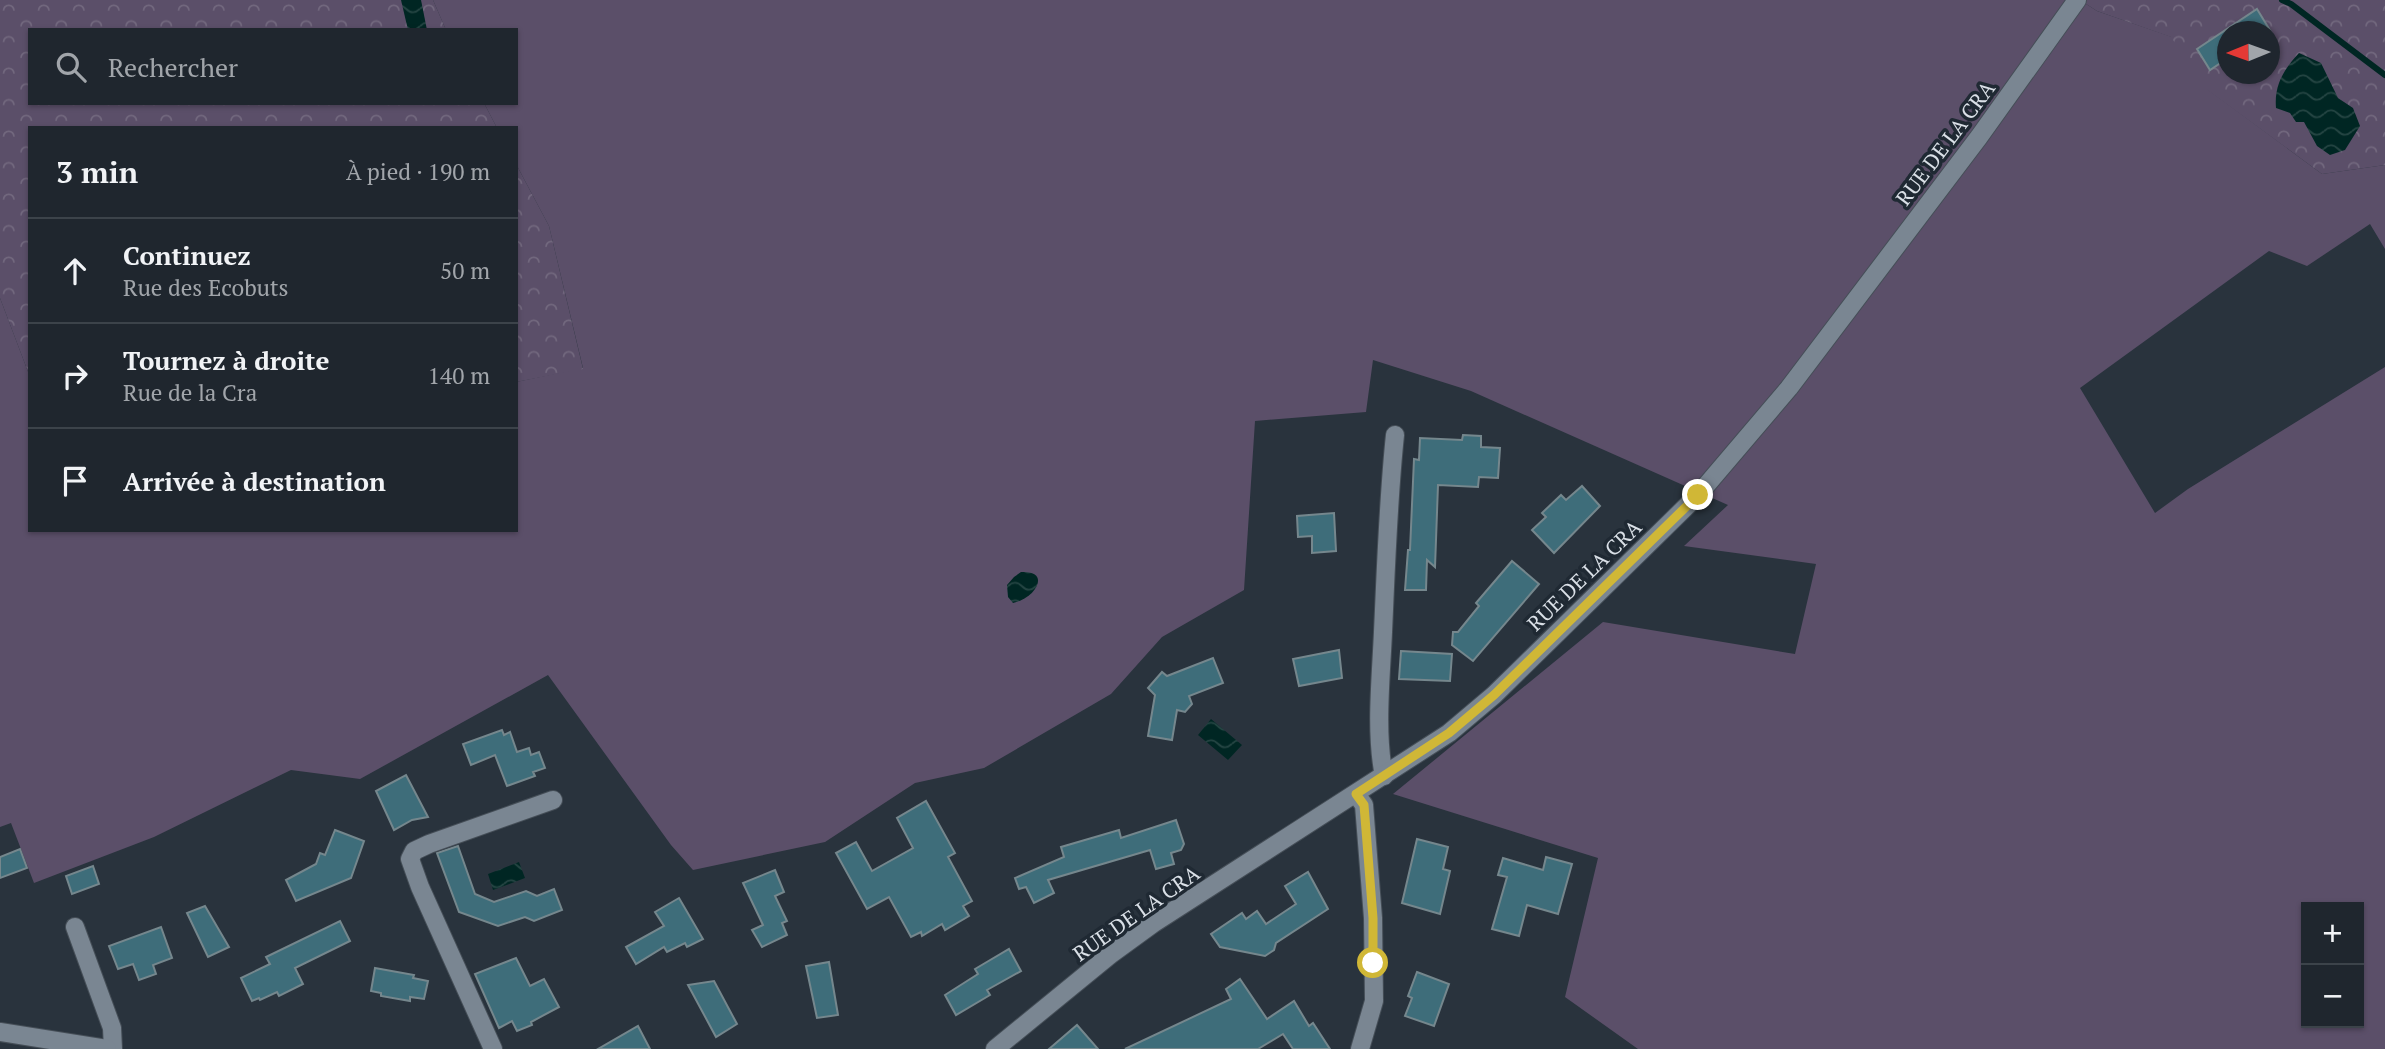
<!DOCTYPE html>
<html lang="fr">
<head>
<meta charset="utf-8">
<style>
	:root { --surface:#1f262e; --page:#272e36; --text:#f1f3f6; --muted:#a1a5aa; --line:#3c434a }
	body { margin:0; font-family:"PT Serif",serif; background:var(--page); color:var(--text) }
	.controls { position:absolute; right:21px; bottom:21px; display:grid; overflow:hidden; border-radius:0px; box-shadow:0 2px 5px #0004 }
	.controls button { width:63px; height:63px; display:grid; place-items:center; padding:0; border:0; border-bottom:2px solid var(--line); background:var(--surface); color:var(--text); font:35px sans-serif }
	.compass { position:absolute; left:2217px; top:21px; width:63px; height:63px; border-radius:50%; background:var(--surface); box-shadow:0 2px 5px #0004; rotate:269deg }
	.stop { position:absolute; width:21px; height:21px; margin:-16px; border:5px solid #d0b736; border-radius:50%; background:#fff }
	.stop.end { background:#d0b736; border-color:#fff; box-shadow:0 2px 7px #0008 }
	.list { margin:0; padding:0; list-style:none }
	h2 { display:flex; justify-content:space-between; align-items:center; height:91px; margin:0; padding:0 28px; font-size:30px }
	h2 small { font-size:23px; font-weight:400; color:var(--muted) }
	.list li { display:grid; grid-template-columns:46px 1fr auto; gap:21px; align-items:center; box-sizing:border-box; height:105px; padding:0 28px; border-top:2px solid var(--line) }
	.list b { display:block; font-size:26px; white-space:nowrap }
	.list p { margin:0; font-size:23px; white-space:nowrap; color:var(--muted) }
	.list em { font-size:23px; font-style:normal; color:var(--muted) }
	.icon { flex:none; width:38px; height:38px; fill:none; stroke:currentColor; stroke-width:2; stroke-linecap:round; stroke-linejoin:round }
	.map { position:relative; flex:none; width:2385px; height:1049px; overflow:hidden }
	.search { position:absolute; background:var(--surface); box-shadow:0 2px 5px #0004; left:28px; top:28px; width:490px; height:77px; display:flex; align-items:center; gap:18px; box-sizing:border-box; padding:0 24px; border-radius:0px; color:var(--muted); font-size:26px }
	.panel { position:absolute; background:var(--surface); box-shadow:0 2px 5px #0004; left:28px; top:126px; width:490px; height:406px; border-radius:0px }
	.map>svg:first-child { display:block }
</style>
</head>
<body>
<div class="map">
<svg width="2385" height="1049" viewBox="0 0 2385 1049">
	<defs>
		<pattern id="forest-crowns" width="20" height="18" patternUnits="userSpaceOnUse" patternTransform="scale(1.75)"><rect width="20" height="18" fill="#5b4f69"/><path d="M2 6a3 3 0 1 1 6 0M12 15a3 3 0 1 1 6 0" fill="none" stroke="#72687e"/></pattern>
		<pattern id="water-waves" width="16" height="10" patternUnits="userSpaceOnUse" patternTransform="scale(1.75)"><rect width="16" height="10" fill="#002623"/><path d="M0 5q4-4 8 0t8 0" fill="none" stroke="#254543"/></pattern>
	</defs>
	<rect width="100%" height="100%" fill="#29333d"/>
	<path fill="#5b4f69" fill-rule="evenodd" d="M 433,0 L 2080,0 L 2097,11 L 2172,37 L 2207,89 L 2322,174 L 2385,165 L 2385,249 L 2370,224 L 2307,266 L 2269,251 L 2080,388 L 2155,513 L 2188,489 L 2385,367 L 2385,1049 L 1638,1049 L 1565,997 L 1598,858 L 1393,794 L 1603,622 L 1795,654 L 1816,564 L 1684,546 L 1728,505 L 1471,391 L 1373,360 L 1366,412 L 1255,421 L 1244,590 L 1162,637 L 1111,694 L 984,768 L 915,783 L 825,842 L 693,870 L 671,845 L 548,675 L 360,779 L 291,770 L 154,837 L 34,883 L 11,823 L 0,827 L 0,298 L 30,377 L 30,530 L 516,530 L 516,382 L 583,368 L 549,226 L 516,164 L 516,128 L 497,128 L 484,103 L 516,103 L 516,30 L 446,30 ZM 2306,907 L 2359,907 L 2359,1023 L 2306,1023 Z"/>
	<g fill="url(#forest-crowns)" fill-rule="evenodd">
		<path d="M 0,0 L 433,0 L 446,30 L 30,30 L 30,103 L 484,103 L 497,128 L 30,128 L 30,377 L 0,298 Z"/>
		<path d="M 2080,0 L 2385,0 L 2385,165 L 2322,174 L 2206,89 L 2171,37 L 2097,11 ZM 2228,32 L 2270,32 L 2270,74 L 2228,74 Z"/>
		<path d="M 516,164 L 549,226 L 583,369 L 516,382 Z"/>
	</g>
	<g fill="url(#water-waves)">
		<path d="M 401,0 L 421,0 L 427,30 L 408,30 Z"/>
		<path d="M 2299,53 L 2321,63 L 2338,98 L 2353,108 L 2360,126 L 2345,150 L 2330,155 L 2317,146 L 2304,122 L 2296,122 L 2290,113 L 2276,108 C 2274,85 2284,69 2299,53 Z"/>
		<path d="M 1021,572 C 1051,570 1037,598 1013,603 L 1008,597 L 1007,585 L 1014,577 Z"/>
		<path d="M 1211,719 L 1242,745 L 1228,760 L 1198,735 Z"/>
		<path d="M 519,862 L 525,878 L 493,890 L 488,874 Z"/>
	</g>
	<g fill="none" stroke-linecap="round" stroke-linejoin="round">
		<path stroke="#002623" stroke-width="6" d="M 2282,0 L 2291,4 L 2385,75"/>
	</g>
	<g fill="#3e6d7a" stroke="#75878d" stroke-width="2">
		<path d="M 2257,9 L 2271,32 L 2228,32 L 2228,58 L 2210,70 L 2197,49 Z"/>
		<path d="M 1463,435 L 1481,436 L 1481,447 L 1500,448 L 1498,478 L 1479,477 L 1478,487 L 1438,485 L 1435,567 L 1427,560 L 1426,590 L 1405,590 L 1408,550 L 1410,550 L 1414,459 L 1419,460 L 1420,438 L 1462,440 Z"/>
		<path d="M 1582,486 L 1600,506 L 1554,553 L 1532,530 L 1546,517 L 1542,513 L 1561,495 L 1566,500 Z"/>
		<path d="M 1334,513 L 1336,551 L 1312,553 L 1312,536 L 1298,537 L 1297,516 Z"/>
		<path d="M 1512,561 L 1539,584 L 1473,661 L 1452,645 L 1453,632 L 1458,632 L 1479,606 L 1476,603 Z"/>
		<path d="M 1339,650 L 1342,678 L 1299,686 L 1293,659 Z"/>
		<path d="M 1401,651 L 1452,654 L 1450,681 L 1399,679 Z"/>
		<path d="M 1213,658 L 1223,683 L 1189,696 L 1192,704 L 1185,712 L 1177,710 L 1172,740 L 1148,736 L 1155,695 L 1148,688 L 1162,672 L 1167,676 Z"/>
		<path d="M 502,730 L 504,735 L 510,732 L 517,752 L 529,748 L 531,755 L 539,752 L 545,768 L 533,772 L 535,776 L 507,786 L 495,755 L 471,765 L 463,744 Z"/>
		<path d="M 406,775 L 428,817 L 412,820 L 394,830 L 376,791 Z"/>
		<path d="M 926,801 L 955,853 L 948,857 L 972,901 L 963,906 L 969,916 L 945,930 L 942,924 L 922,936 L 921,932 L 911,937 L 889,897 L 867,909 L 836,853 L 856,842 L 872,871 L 913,848 L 897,818 Z"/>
		<path d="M 1176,820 L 1184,844 L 1181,850 L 1171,853 L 1174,864 L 1156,869 L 1150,850 L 1048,880 L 1054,893 L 1034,903 L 1026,887 L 1019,889 L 1015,878 L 1064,857 L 1061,847 L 1119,830 L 1121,838 Z"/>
		<path d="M 335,830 L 364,841 L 351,878 L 296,901 L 286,880 L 316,864 L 320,853 L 325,855 Z"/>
		<path d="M 1417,839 L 1448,847 L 1443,869 L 1450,871 L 1440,914 L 1402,903 Z"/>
		<path d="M 458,846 L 475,894 L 494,902 L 526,891 L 537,896 L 554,889 L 562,910 L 534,921 L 525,917 L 498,926 L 459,912 L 437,853 Z"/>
		<path d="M 20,849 L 27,868 L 0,878 L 0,857 Z"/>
		<path d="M 1546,857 L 1572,864 L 1558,914 L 1527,905 L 1519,936 L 1492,929 L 1507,877 L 1498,875 L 1503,858 L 1543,870 Z"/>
		<path d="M 93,866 L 99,884 L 72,894 L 66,876 Z"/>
		<path d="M 775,870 L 784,892 L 775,896 L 787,921 L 782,923 L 787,935 L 762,947 L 752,930 L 763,925 L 743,883 Z"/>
		<path d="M 1308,872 L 1328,909 L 1276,943 L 1274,950 L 1265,956 L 1220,947 L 1211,934 L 1242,913 L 1246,919 L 1257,911 L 1266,924 L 1296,904 L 1285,886 Z"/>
		<path d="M 679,898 L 703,939 L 687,947 L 685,943 L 667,952 L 664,947 L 636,964 L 626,947 L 664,926 L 655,912 Z"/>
		<path d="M 205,906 L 229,947 L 208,957 L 187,913 Z"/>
		<path d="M 340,921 L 350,941 L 295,968 L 303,984 L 279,996 L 277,992 L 260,1000 L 259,998 L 252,1001 L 241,978 L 270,964 L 266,957 Z"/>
		<path d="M 161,927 L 172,958 L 153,965 L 156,974 L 139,980 L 133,964 L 118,969 L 109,946 Z"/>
		<path d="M 1009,949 L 1021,971 L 987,990 L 990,995 L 956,1015 L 945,995 L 978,974 L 975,969 Z"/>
		<path d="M 516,958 L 530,986 L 544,979 L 559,1007 L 531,1022 L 532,1025 L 517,1031 L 512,1021 L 499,1028 L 475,974 Z"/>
		<path d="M 829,962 L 838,1015 L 817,1018 L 806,966 Z"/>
		<path d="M 375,968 L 414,975 L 413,978 L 428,981 L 424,999 L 410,997 L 410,1001 L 381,996 L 381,993 L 371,991 Z"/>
		<path d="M 1417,972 L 1449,984 L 1434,1026 L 1405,1016 L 1412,998 L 1408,996 Z"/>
		<path d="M 1240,979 L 1267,1019 L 1294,1001 L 1309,1026 L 1313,1023 L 1330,1049 L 1293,1049 L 1283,1034 L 1258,1049 L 1125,1049 L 1231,999 L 1226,989 Z"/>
		<path d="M 714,981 L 737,1024 L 716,1037 L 688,985 Z"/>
		<path d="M 1077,1025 L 1098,1049 L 1049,1049 Z"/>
		<path d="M 638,1026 L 650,1049 L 598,1049 Z"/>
	</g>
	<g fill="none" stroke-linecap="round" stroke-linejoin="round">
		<defs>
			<g id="minor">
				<path d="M 1384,776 C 1375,732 1381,678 1383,632 C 1386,567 1388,501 1395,435"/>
				<path d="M 1356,794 L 1364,805 L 1373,918 L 1374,1001 L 1360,1049"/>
				<path d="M 75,927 L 112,1028 L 113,1049"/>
				<path d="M 0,1032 L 107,1049"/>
				<path d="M 493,1049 L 420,887 L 410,859 L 414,851 L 429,844 L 553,800"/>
				<path d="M 995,1049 L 1110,955 L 1154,923 L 1449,733 L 1494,695 L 1698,495 L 1789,388 L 1979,137 L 2077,0"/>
			</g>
		</defs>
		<use href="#minor" stroke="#454e57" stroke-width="20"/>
		<use href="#minor" stroke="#7a8692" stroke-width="18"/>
	</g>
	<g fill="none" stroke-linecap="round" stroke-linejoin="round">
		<path stroke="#d0b736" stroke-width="9" d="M 1373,963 L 1373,918 L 1364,805 L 1356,794 L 1449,733 L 1494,695 L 1698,495"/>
	</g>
	<g text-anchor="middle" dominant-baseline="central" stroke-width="7" stroke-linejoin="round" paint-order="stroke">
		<g font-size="21" fill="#dae0e7" stroke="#1f2933">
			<text transform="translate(1945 143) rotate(-53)">RUE DE LA CRA</text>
			<text transform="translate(1584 575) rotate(-44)">RUE DE LA CRA</text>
			<text transform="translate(1136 913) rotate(-35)">RUE DE LA CRA</text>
		</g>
	</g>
</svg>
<div class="controls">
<button>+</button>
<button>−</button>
</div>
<svg class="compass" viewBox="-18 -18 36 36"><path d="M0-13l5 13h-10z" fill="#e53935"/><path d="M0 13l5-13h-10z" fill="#a1a5aa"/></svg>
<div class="stop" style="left:1373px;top:963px"></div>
<div class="stop end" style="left:1698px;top:495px"></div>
<div class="search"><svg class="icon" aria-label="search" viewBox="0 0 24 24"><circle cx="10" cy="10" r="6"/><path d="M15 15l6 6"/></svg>Rechercher</div>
<section class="panel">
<h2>3 min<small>À pied · 190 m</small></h2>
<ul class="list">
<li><svg class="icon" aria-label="ahead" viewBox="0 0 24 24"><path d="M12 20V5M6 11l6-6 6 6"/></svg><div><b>Continuez</b><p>Rue des Ecobuts</p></div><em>50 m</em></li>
<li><svg class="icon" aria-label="right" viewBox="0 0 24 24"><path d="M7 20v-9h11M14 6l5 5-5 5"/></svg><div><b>Tournez à droite</b><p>Rue de la Cra</p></div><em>140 m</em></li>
<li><svg class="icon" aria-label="arrive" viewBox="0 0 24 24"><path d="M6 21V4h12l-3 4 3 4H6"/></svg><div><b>Arrivée à destination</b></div></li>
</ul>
</section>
</div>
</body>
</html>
